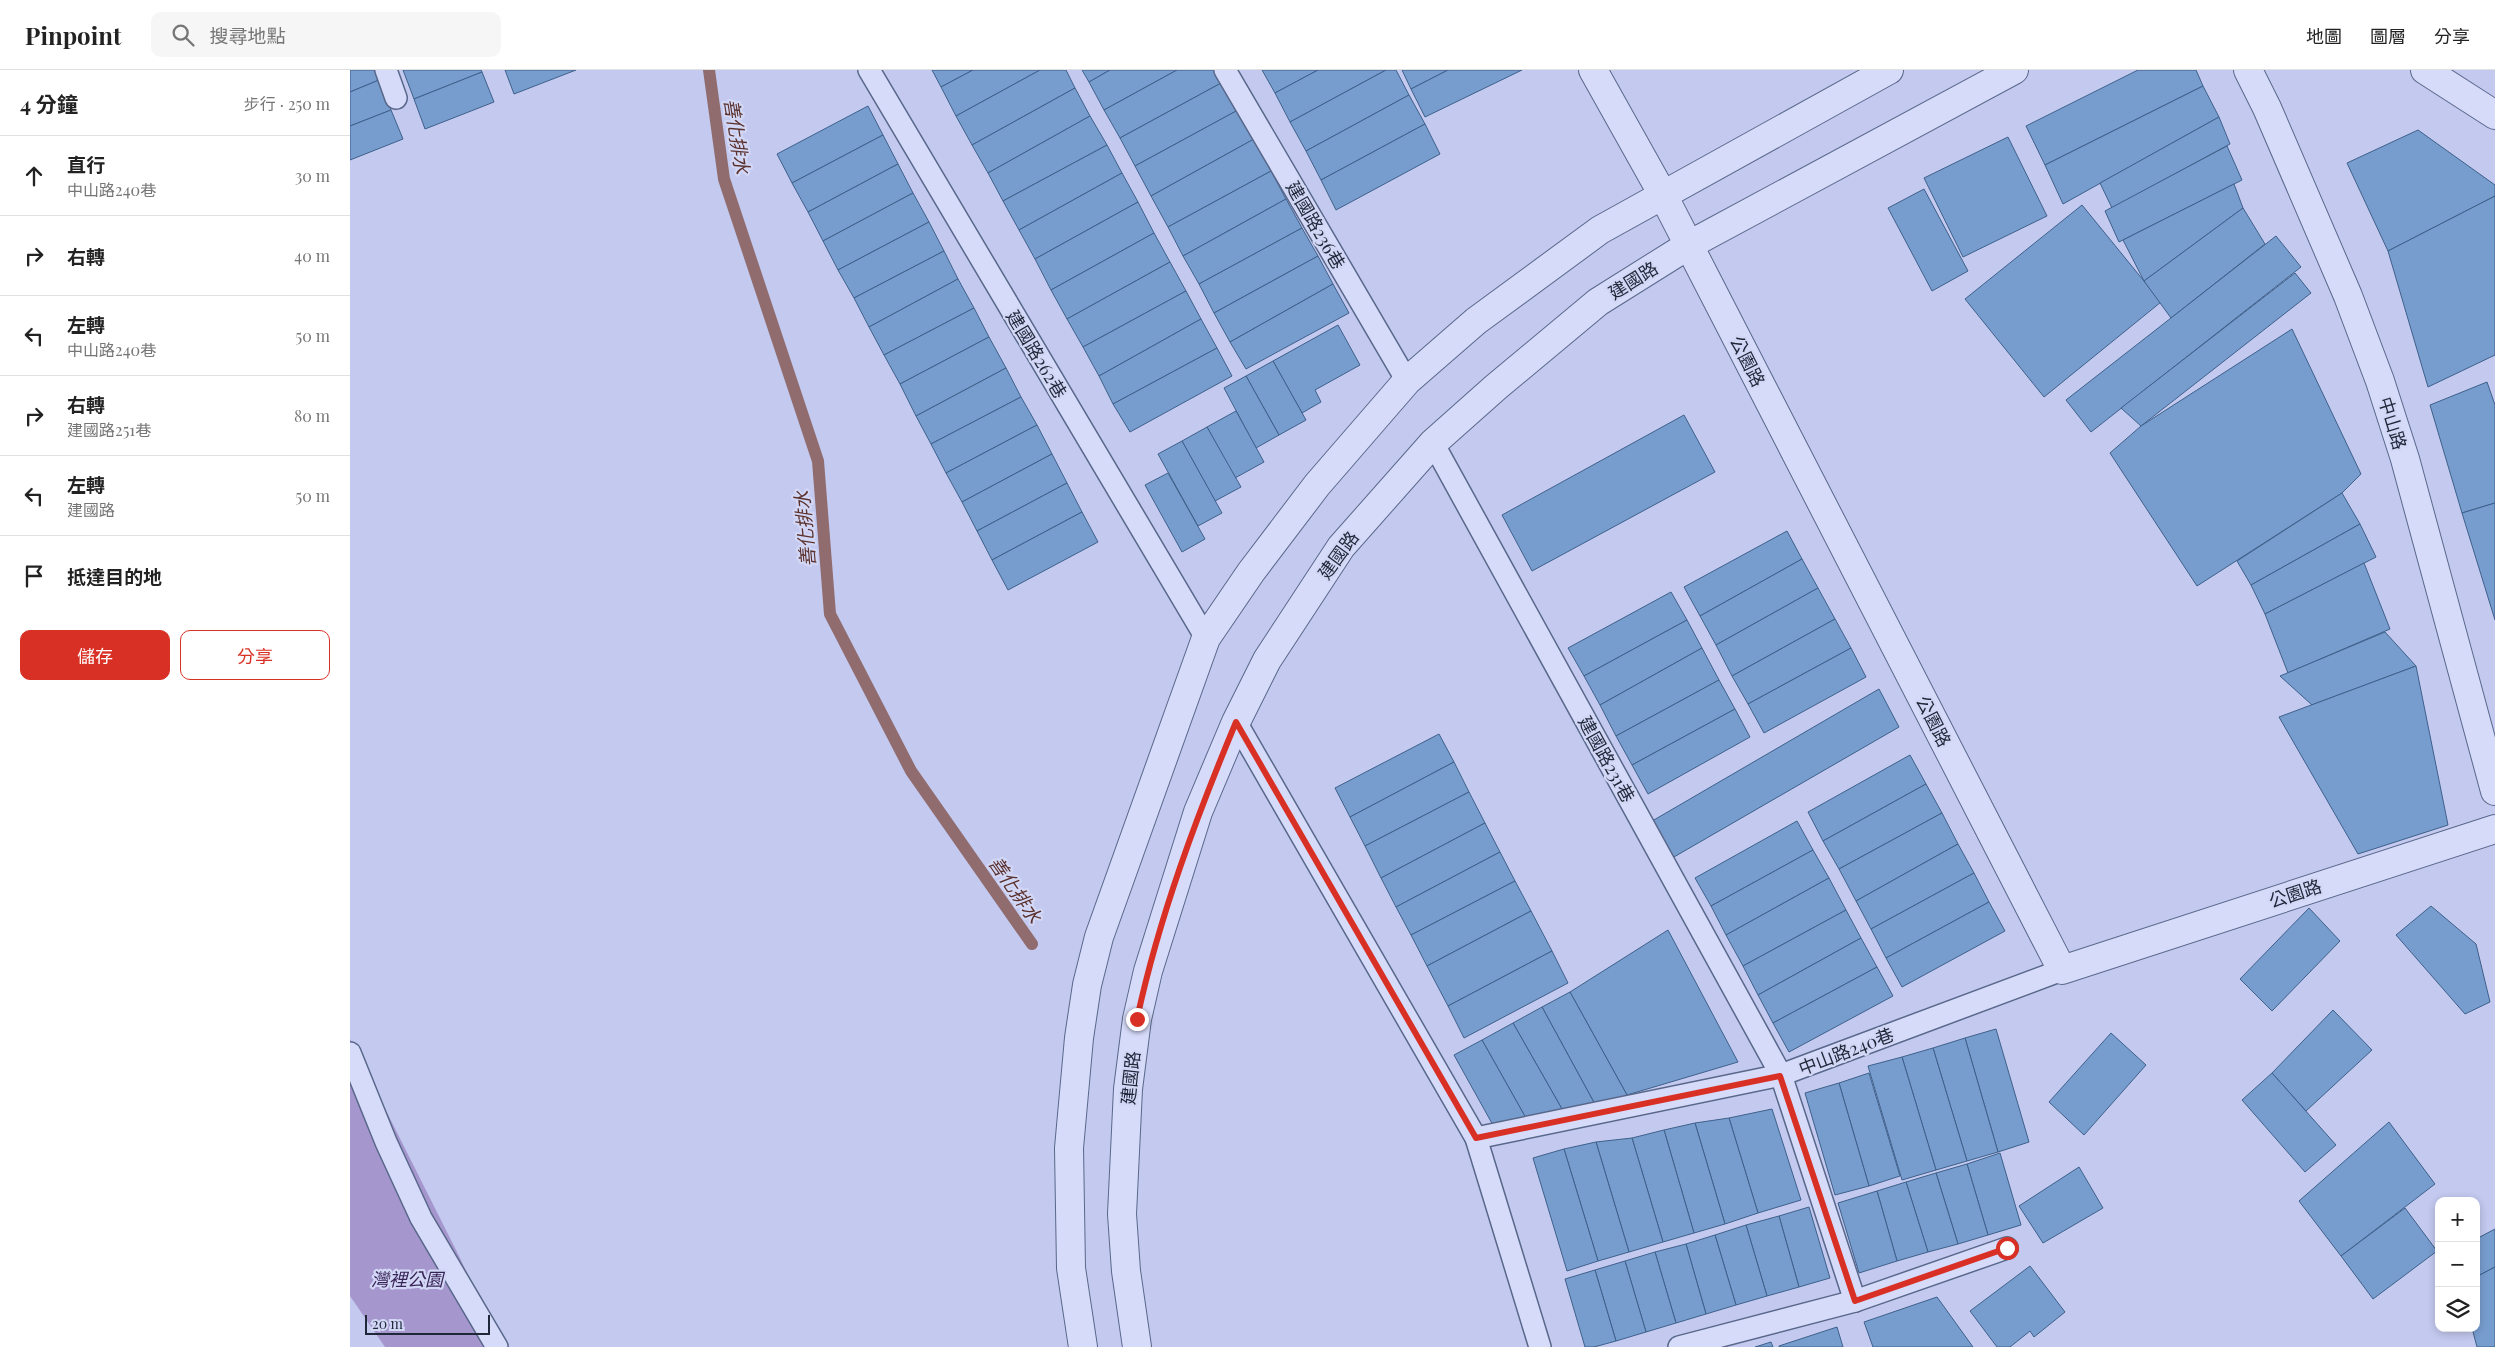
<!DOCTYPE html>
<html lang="zh-TW">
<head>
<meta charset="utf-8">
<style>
	:root { --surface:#fff; --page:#f6f6f6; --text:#222; --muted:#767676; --line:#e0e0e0; --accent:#d93025 }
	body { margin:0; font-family:"Playfair Display","Noto Sans TC",serif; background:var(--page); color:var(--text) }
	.controls { position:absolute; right:15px; bottom:15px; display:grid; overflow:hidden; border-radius:10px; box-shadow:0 2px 8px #0003 }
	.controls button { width:45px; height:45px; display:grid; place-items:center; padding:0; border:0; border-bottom:1px solid var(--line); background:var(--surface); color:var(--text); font:25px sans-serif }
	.scale { position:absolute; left:15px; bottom:12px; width:125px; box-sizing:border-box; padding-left:5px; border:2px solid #1e2839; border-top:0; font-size:14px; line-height:18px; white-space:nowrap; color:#1e2839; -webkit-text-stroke:4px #d3d7f6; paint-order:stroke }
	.stop { position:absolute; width:15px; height:15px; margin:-11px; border:4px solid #d93025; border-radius:50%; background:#fff }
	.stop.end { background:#d93025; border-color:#fff; box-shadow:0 1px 5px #0008 }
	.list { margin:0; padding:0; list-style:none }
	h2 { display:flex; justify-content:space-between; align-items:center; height:65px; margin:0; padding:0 20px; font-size:21px }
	h2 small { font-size:16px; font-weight:400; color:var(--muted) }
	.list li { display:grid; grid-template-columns:32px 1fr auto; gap:15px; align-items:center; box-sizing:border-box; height:80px; padding:0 20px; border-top:1px solid var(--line) }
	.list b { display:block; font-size:19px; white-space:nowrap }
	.list p { margin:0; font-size:16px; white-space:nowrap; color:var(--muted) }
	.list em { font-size:16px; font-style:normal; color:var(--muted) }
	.actions { display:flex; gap:10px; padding:15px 20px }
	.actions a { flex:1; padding:11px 0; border:1px solid var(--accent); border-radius:10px; text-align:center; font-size:18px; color:var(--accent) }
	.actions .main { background:var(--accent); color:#fff }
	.icon { flex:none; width:28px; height:28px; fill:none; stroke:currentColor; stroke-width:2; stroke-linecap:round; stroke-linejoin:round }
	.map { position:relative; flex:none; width:2145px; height:1277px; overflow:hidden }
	header { display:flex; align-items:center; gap:30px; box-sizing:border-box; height:70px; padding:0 25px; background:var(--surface); border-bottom:1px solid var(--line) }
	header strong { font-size:24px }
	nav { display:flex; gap:28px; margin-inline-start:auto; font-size:18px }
	.search { width:350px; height:45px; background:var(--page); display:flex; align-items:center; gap:12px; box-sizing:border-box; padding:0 18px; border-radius:10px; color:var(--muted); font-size:19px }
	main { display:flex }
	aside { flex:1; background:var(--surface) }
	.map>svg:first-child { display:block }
</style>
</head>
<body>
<header>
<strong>Pinpoint</strong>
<div class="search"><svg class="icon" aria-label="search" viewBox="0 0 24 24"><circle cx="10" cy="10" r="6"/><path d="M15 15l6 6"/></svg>搜尋地點</div>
<nav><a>地圖</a><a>圖層</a><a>分享</a></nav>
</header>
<main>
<aside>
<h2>4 分鐘<small>步行 · 250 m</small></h2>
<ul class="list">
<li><svg class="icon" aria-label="ahead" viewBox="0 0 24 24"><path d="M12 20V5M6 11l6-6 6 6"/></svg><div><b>直行</b><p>中山路240巷</p></div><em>30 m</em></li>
<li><svg class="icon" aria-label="right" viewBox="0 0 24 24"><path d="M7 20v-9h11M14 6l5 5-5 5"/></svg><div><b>右轉</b></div><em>40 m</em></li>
<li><svg class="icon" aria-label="left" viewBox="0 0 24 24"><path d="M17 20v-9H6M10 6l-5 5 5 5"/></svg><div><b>左轉</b><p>中山路240巷</p></div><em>50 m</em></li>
<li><svg class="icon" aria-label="right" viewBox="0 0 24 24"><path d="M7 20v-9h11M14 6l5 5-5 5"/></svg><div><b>右轉</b><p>建國路251巷</p></div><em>80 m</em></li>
<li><svg class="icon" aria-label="left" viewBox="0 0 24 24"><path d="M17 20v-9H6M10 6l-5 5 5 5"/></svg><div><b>左轉</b><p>建國路</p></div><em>50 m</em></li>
<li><svg class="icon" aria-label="arrive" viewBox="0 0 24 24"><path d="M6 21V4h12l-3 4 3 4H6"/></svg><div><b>抵達目的地</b></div></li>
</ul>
<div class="actions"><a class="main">儲存</a><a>分享</a></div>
</aside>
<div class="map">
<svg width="2145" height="1277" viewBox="0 0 2145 1277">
	<rect width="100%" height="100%" fill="#c3c9ef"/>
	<path fill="#a696ce" d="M 0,969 L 109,1186 L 152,1277 L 35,1277 L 0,1226 Z"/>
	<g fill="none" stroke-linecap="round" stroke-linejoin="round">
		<path stroke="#906c6f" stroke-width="12" d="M 359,0 L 374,109 L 468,391 L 480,544 L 561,701 L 682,874"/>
	</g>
	<g fill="#779dcf" stroke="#3e608a">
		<path d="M 0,0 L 25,0 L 29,10 L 0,22 Z"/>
		<path d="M 53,0 L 131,0 L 132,2 L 64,29 Z"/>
		<path d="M 155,0 L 226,0 L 164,24 Z"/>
		<path d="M 582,0 L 623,0 L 591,17 Z"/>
		<path d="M 623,0 L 690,0 L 606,46 L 591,17 Z"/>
		<path d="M 690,0 L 716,0 L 725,18 L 622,75 L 606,46 Z"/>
		<path d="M 732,0 L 760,0 L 739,12 Z"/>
		<path d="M 760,0 L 827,0 L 754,40 L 739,12 Z"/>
		<path d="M 827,0 L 866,0 L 873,12 L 770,68 L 754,40 Z"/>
		<path d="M 912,0 L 968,0 L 925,23 Z"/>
		<path d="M 968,0 L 1036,0 L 940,52 L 925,23 Z"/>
		<path d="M 1036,0 L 1046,0 L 1059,25 L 956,81 L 940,52 Z"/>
		<path d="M 1052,0 L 1098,0 L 1061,19 Z"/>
		<path d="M 1098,0 L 1172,0 L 1075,47 L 1061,19 Z"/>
		<path d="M 1788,0 L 1846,0 L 1853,16 L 1695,95 L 1676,56 Z"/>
		<path d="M 132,2 L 144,32 L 75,59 L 64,29 Z"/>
		<path d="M 29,10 L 41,40 L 0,56 L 0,22 Z"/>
		<path d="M 873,12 L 888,40 L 785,96 L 770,68 Z"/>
		<path d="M 1853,16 L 1869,47 L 1713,134 L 1695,95 Z"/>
		<path d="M 725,18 L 740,46 L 638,103 L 622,75 Z"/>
		<path d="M 1059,25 L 1075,54 L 971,110 L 956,81 Z"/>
		<path d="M 518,36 L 533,65 L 442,113 L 427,84 Z"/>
		<path d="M 41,40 L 53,69 L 0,90 L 0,56 Z"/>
		<path d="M 888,40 L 904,69 L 801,126 L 785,96 Z"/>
		<path d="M 740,46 L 757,75 L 653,131 L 638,103 Z"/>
		<path d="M 1869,47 L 1880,74 L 1762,138 L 1750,113 Z"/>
		<path d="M 1075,54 L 1090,84 L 986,140 L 971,110 Z"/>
		<path d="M 2068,60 L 2145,115 L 2145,126 L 2038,181 L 1997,93 Z"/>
		<path d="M 533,65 L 548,94 L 458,142 L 442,113 Z"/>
		<path d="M 1658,67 L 1697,146 L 1613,187 L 1574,108 Z"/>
		<path d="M 904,69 L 921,101 L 818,157 L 801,126 Z"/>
		<path d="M 757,75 L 772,103 L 669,160 L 653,131 Z"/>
		<path d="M 1877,76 L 1892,110 L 1769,172 L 1755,141 Z"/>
		<path d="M 548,94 L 563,123 L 473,171 L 458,142 Z"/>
		<path d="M 921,101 L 936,129 L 833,186 L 818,157 Z"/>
		<path d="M 772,103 L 788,132 L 685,189 L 669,160 Z"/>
		<path d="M 1884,114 L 1893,138 L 1794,211 L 1773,170 Z"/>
		<path d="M 1574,119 L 1618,201 L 1582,221 L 1538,138 Z"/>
		<path d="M 563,123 L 579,152 L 488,200 L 473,171 Z"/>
		<path d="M 2145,126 L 2145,285 L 2078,317 L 2038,181 Z"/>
		<path d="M 936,129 L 952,158 L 849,214 L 833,186 Z"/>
		<path d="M 788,132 L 804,163 L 701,220 L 685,189 Z"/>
		<path d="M 1732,135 L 1811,232 L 1694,327 L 1615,229 Z"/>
		<path d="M 1893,138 L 1915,174 L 1821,248 L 1794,211 Z"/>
		<path d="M 579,152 L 594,181 L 504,228 L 488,200 Z"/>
		<path d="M 952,158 L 968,186 L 864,243 L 849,214 Z"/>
		<path d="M 804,163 L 820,192 L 717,249 L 701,220 Z"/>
		<path d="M 1926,166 L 1951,197 L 1741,362 L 1716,330 Z"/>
		<path d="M 594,181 L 608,209 L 519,257 L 504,228 Z"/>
		<path d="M 968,186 L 983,214 L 880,272 L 864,243 Z"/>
		<path d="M 820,192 L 836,221 L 733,277 L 717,249 Z"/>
		<path d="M 1945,203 L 1961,223 L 1791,356 L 1771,338 Z"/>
		<path d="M 608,209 L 624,238 L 534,285 L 519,257 Z"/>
		<path d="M 983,214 L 999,243 L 896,299 L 880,272 Z"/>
		<path d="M 836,221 L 851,249 L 749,306 L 733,277 Z"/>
		<path d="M 624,238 L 639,267 L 550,314 L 534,285 Z"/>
		<path d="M 851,249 L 867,278 L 763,334 L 749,306 Z"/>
		<path d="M 988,255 L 1010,295 L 965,320 L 971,332 L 952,343 L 923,291 Z"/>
		<path d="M 1942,259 L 2011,404 L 1992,423 L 1847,516 L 1760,383 L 1791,356 Z"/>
		<path d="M 639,267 L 656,298 L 566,346 L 550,314 Z"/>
		<path d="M 867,278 L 882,306 L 780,362 L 763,334 Z"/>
		<path d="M 923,291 L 956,350 L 929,365 L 896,306 Z"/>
		<path d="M 656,298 L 671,327 L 581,374 L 566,346 Z"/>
		<path d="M 896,306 L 929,365 L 906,378 L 874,318 Z"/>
		<path d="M 2137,312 L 2145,335 L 2145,433 L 2112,443 L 2080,335 Z"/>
		<path d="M 671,327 L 687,355 L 596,403 L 581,374 Z"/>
		<path d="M 886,341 L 914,392 L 885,408 L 857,357 Z"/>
		<path d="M 1334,345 L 1365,402 L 1182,501 L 1152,445 Z"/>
		<path d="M 687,355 L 702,384 L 612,432 L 596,403 Z"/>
		<path d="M 857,357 L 891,417 L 865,431 L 832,371 Z"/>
		<path d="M 832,371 L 872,443 L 848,456 L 808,384 Z"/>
		<path d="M 702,384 L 717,413 L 627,461 L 612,432 Z"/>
		<path d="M 818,403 L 855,469 L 832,482 L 795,415 Z"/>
		<path d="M 717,413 L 732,442 L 642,490 L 627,461 Z"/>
		<path d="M 1992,423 L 2010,454 L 1901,515 L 1887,491 Z"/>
		<path d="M 2145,433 L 2145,550 L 2112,443 Z"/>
		<path d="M 732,442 L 748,472 L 658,520 L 642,490 Z"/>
		<path d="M 2010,454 L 2026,487 L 1915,544 L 1901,515 Z"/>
		<path d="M 1437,461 L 1452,489 L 1350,546 L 1334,517 Z"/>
		<path d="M 1452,489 L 1468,518 L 1366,575 L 1350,546 Z"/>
		<path d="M 2014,493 L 2040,559 L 1938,603 L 1915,544 Z"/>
		<path d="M 1468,518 L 1485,549 L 1382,606 L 1366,575 Z"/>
		<path d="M 1321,522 L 1337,550 L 1234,606 L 1218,578 Z"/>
		<path d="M 1485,549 L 1501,578 L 1398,634 L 1382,606 Z"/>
		<path d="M 1337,550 L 1352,578 L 1250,635 L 1234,606 Z"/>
		<path d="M 2035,562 L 2066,596 L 1962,635 L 1930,606 Z"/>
		<path d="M 1352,578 L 1369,610 L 1266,666 L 1250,635 Z"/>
		<path d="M 1501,578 L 1516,607 L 1414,663 L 1398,634 Z"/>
		<path d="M 2066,596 L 2098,755 L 2008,784 L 1929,647 Z"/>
		<path d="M 1369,610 L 1385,639 L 1282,695 L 1266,666 Z"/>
		<path d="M 1529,619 L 1549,657 L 1317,791 L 1297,754 Z"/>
		<path d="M 1385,639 L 1400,667 L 1298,724 L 1282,695 Z"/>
		<path d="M 1089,664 L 1104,692 L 1000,747 L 985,718 Z"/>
		<path d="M 1560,685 L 1576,714 L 1473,771 L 1458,742 Z"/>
		<path d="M 1104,692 L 1119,722 L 1015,776 L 1000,747 Z"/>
		<path d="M 1576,714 L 1592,743 L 1489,799 L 1473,771 Z"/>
		<path d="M 1119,722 L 1135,753 L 1031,808 L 1015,776 Z"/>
		<path d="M 1592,743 L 1608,774 L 1506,831 L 1489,799 Z"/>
		<path d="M 1447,751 L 1463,780 L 1361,836 L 1345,808 Z"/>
		<path d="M 1135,753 L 1150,782 L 1046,837 L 1031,808 Z"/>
		<path d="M 1608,774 L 1624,803 L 1521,859 L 1506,831 Z"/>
		<path d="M 1463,780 L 1479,808 L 1376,865 L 1361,836 Z"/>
		<path d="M 1150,782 L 1165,811 L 1061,865 L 1046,837 Z"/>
		<path d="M 1624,803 L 1639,832 L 1536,888 L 1521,859 Z"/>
		<path d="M 1479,808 L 1496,840 L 1393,896 L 1376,865 Z"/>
		<path d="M 1165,811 L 1181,841 L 1077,896 L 1061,865 Z"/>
		<path d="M 1639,832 L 1655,861 L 1552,917 L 1536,888 Z"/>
		<path d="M 2081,836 L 2126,874 L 2140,932 L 2115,944 L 2046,865 Z"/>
		<path d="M 1959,838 L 1990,871 L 1922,941 L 1890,909 Z"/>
		<path d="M 1496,840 L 1511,868 L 1408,925 L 1393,896 Z"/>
		<path d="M 1181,841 L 1202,881 L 1098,936 L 1077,896 Z"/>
		<path d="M 1318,860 L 1388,992 L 1277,1025 L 1220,922 Z"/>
		<path d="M 1511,868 L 1527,897 L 1423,953 L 1408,925 Z"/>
		<path d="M 1202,881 L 1218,913 L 1114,968 L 1098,936 Z"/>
		<path d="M 1527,897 L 1543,926 L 1439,982 L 1423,953 Z"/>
		<path d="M 1220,922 L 1277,1025 L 1247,1038 L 1192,937 Z"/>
		<path d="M 1192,937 L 1247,1038 L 1216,1046 L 1163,953 Z"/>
		<path d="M 1983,940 L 2022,980 L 1956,1041 L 1922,1003 Z"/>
		<path d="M 1163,953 L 1216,1046 L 1181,1057 L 1132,970 Z"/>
		<path d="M 1646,959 L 1679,1072 L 1648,1082 L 1615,968 Z"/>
		<path d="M 1761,963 L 1796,995 L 1734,1065 L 1699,1032 Z"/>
		<path d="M 1615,968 L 1648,1082 L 1617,1091 L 1583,978 Z"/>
		<path d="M 1132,970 L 1181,1057 L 1149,1066 L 1104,985 Z"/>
		<path d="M 1583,978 L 1617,1091 L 1586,1100 L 1552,987 Z"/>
		<path d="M 1552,987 L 1586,1100 L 1552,1110 L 1518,996 Z"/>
		<path d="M 1519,1003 L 1550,1106 L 1519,1116 L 1489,1013 Z"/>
		<path d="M 1922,1003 L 1986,1075 L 1955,1102 L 1892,1030 Z"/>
		<path d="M 1489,1013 L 1519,1116 L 1485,1125 L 1455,1023 Z"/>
		<path d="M 1422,1039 L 1451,1130 L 1408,1143 L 1379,1048 Z"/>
		<path d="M 1379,1048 L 1408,1143 L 1375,1154 L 1345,1053 Z"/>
		<path d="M 2039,1052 L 2085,1114 L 1991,1186 L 1949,1131 Z"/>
		<path d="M 1345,1053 L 1375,1154 L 1344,1163 L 1314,1060 Z"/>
		<path d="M 1314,1060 L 1344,1163 L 1313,1172 L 1282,1068 Z"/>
		<path d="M 1282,1068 L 1313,1172 L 1279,1182 L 1246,1072 Z"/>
		<path d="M 1246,1072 L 1279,1182 L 1248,1191 L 1214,1079 Z"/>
		<path d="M 1214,1079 L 1248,1191 L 1217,1201 L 1183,1088 Z"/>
		<path d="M 1650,1083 L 1671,1155 L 1638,1165 L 1617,1094 Z"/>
		<path d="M 1617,1094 L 1638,1165 L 1608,1174 L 1586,1103 Z"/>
		<path d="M 1729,1097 L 1753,1138 L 1693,1173 L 1669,1136 Z"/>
		<path d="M 1586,1103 L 1608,1174 L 1578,1182 L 1556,1112 Z"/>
		<path d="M 1556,1112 L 1578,1182 L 1547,1191 L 1527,1121 Z"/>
		<path d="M 1527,1121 L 1547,1191 L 1509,1203 L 1488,1133 Z"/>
		<path d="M 1459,1137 L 1480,1208 L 1449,1217 L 1429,1146 Z"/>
		<path d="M 2055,1138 L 2087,1181 L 2023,1229 L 1991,1186 Z"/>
		<path d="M 1429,1146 L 1449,1217 L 1417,1226 L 1396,1155 Z"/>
		<path d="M 1396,1155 L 1417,1226 L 1386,1235 L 1365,1165 Z"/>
		<path d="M 2145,1159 L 2145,1197 L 2126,1207 L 2126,1169 Z"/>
		<path d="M 1365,1165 L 1386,1235 L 1356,1244 L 1336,1174 Z"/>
		<path d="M 1336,1174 L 1356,1244 L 1326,1253 L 1305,1182 Z"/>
		<path d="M 1305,1182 L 1326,1253 L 1296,1262 L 1275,1191 Z"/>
		<path d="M 1275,1191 L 1296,1262 L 1266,1271 L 1245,1200 Z"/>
		<path d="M 1680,1196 L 1715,1242 L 1684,1267 L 1680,1261 L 1660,1277 L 1647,1277 L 1620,1241 Z"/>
		<path d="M 2145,1197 L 2145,1277 L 2127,1277 L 2122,1258 L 2126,1258 L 2126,1207 Z"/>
		<path d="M 1245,1200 L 1266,1271 L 1244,1277 L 1235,1277 L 1215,1209 Z"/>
		<path d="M 1587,1227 L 1623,1277 L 1523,1277 L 1514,1252 Z"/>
		<path d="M 1487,1257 L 1493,1277 L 1429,1277 L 1429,1276 Z"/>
		<path d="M 1421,1272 L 1423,1277 L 1405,1277 Z"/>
	</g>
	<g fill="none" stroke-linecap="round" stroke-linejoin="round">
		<defs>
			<g id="service">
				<path d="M 36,0 L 46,28"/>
				<path d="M 519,0 L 856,568"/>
				<path d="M 875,0 L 1057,311"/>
				<path d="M 1083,373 L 1431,1005 L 1505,1231"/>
				<path d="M 886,652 L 1126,1068 L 1190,1277"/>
				<path d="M 0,983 L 36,1072 L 71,1148 L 147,1277"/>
				<path d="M 1126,1068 L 1431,1005 L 1712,900"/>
				<path d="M 1329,1277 L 1505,1231 L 1657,1178"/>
			</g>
			<g id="minor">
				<path d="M 1243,0 L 1313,125 L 1712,900 L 2145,759"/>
				<path d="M 1898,0 L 1917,38 L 1998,226 L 2030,311 L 2055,389 L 2145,721"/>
				<path d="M 2075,0 L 2145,45"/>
			</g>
			<g id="tertiary">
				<path d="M 733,1277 L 721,1198 L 719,1078 L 729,968 L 737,915 L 749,867 L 856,568 L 901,502 L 967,415 L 1057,311 L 1126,251 L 1250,160 L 1539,0"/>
				<path d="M 787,1277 L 776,1201 L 772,1144 L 778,1019 L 787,949 L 798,901 L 848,742 L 886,652 L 917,590 L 991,477 L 1083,373 L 1146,317 L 1248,232 L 1339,175 L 1664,0"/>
			</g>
		</defs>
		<use href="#service" stroke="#59688a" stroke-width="24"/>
		<use href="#minor" stroke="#59688a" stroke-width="30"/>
		<use href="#tertiary" stroke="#59688a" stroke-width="30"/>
		<use href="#service" stroke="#d6dbfa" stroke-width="21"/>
		<use href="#minor" stroke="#d6dbfa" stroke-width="28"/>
		<use href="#tertiary" stroke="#d6dbfa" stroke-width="28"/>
	</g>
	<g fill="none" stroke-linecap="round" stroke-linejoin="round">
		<path stroke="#d93025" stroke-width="6" d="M 787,949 C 809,847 846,748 886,652 L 1126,1068 L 1430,1006 L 1505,1231 L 1657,1178"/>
	</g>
	<g text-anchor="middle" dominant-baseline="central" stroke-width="4.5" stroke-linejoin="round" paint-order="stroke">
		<g font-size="18" fill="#1e2839" stroke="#d3d7f6">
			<text transform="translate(966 155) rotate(60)">建國路236巷</text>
			<text transform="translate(1283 210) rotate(-32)">建國路</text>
			<text transform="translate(687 284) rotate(59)">建國路262巷</text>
			<text transform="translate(1398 291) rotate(63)">公園路</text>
			<text transform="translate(2043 353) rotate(73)">中山路</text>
			<text transform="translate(988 485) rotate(-54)">建國路</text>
			<text transform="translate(1584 651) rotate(63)">公園路</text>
			<text transform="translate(1257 689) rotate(61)">建國路231巷</text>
			<text transform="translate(1945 823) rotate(-18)">公園路</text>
			<text transform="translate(1496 981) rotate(-21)">中山路240巷</text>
			<text transform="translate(780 1008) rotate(-84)">建國路</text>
		</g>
		<g font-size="18" font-style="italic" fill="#382456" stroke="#d3d7f6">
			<text x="57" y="1209">灣裡公園</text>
		</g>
		<g font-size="19" font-style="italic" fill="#5a312c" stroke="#d3d7f6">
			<text transform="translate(388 66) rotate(81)">善化排水</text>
			<text transform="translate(454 459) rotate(-95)">善化排水</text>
			<text transform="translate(666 819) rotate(55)">善化排水</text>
		</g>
	</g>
</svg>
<div class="controls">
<button>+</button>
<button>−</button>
<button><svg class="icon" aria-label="layers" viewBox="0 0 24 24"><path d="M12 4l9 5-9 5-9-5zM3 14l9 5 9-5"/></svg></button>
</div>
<div class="scale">20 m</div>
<div class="stop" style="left:1657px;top:1178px"></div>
<div class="stop end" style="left:787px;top:949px"></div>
</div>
</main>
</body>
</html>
